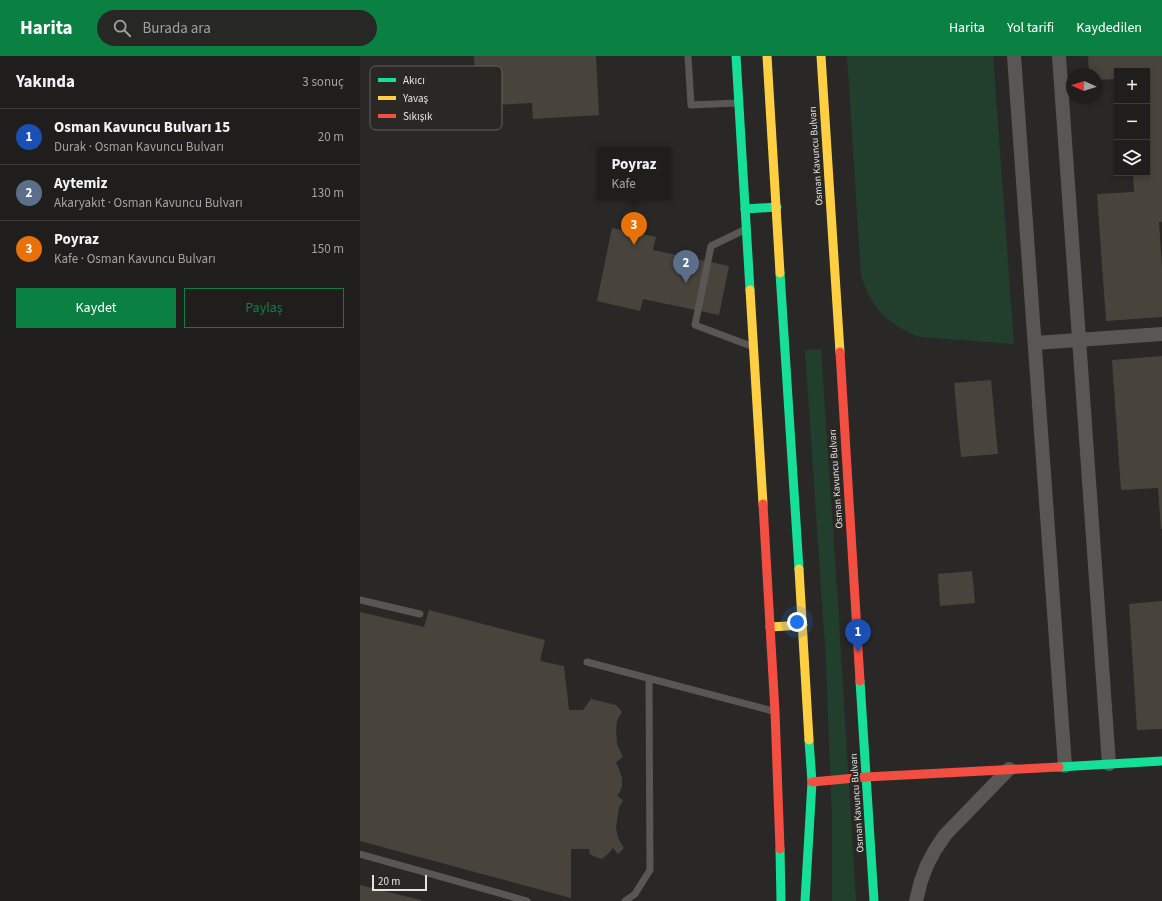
<!DOCTYPE html>
<html lang="tr">
<head>
<meta charset="utf-8">
<style>
	:root { --surface:#1f1e1c; --page:#272725; --text:#f1f3f6; --muted:#a1a2a3; --line:#3c3c3b; --accent:#0b8043 }
	body { margin:0; font-family:"Source Sans 3",sans-serif; background:var(--page); color:var(--text) }
	.controls { position:absolute; right:12px; top:12px; display:grid; overflow:hidden; border-radius:0px; box-shadow:0 2px 6px #0003 }
	.controls button { width:36px; height:36px; display:grid; place-items:center; padding:0; border:0; border-bottom:1px solid var(--line); background:var(--surface); color:var(--text); font:20px sans-serif }
	.compass { position:absolute; left:706px; top:12px; width:36px; height:36px; border-radius:50%; background:var(--surface); box-shadow:0 2px 6px #0003; rotate:273deg }
	.scale { position:absolute; left:12px; bottom:10px; width:55px; box-sizing:border-box; padding-left:4px; border:2px solid #e5e4e2; border-top:0; font-size:11px; line-height:14px; white-space:nowrap; color:#e5e4e2; -webkit-text-stroke:3px #2a2825; paint-order:stroke }
	.you { position:absolute; left:437px; top:566px; width:14px; height:14px; margin:-10px; border:3px solid #fff; border-radius:50%; background:#1a73e8; box-shadow:0 0 0 6px #1a73e833 }
	.badge { display:grid; place-items:center; width:26px; height:26px; border-radius:50%; background:var(--accent); color:#fff; font-size:13px; font-weight:700 }
	.pin { position:absolute; translate:-50% -33px; filter:drop-shadow(0 1px 2px #0008) }
	.pin::after { content:''; position:absolute; top:21px; width:14px; height:12px; background:inherit; clip-path:polygon(0 0,100% 0,50% 100%) }
	.popup { position:absolute; left:237px; top:91px; width:74px; height:52px; box-sizing:border-box; display:grid; place-content:center; border-radius:0px; background:var(--surface); filter:drop-shadow(0 1px 3px #0005); font-size:13px; white-space:nowrap; color:var(--muted) }
	.popup b { font-size:15px; color:var(--text) }
	.popup::after { content:''; position:absolute; left:50%; top:100%; margin-left:-8px; border:8px solid transparent; border-top-color:var(--surface) }
	.list { margin:0; padding:0; list-style:none }
	h2 { display:flex; justify-content:space-between; align-items:center; height:52px; margin:0; padding:0 16px; font-size:17px }
	h2 small { font-size:13px; font-weight:400; color:var(--muted) }
	.list li { display:grid; grid-template-columns:26px 1fr auto; gap:12px; align-items:center; box-sizing:border-box; height:56px; padding:0 16px; border-top:1px solid var(--line) }
	.list b { display:block; font-size:15px; white-space:nowrap }
	.list p { margin:0; font-size:13px; white-space:nowrap; color:var(--muted) }
	.list em { font-size:13px; font-style:normal; color:var(--muted) }
	.actions { display:flex; gap:8px; padding:12px 16px }
	.actions a { flex:1; padding:9px 0; border:1px solid var(--accent); border-radius:0px; text-align:center; font-size:14px; color:var(--accent) }
	.actions .main { background:var(--accent); color:#fff }
	.icon { flex:none; width:22px; height:22px; fill:none; stroke:currentColor; stroke-width:2; stroke-linecap:round; stroke-linejoin:round }
	.map { position:relative; flex:none; width:802px; height:845px; overflow:hidden }
	header { display:flex; align-items:center; gap:24px; box-sizing:border-box; height:56px; padding:0 20px; background:var(--accent); color:#fff }
	header strong { font-size:19px }
	nav { display:flex; gap:22px; margin-inline-start:auto; font-size:14px }
	.search { width:280px; height:36px; background:var(--page); display:flex; align-items:center; gap:10px; box-sizing:border-box; padding:0 14px; border-radius:22px; color:var(--muted); font-size:15px }
	main { display:flex }
	aside { flex:1; background:var(--surface) }
	.map>svg:first-child { display:block }
</style>
</head>
<body>
<header>
<strong>Harita</strong>
<div class="search"><svg class="icon" aria-label="search" viewBox="0 0 24 24"><circle cx="10" cy="10" r="6"/><path d="M15 15l6 6"/></svg>Burada ara</div>
<nav><a>Harita</a><a>Yol tarifi</a><a>Kaydedilen</a></nav>
</header>
<main>
<aside>
<h2>Yakında<small>3 sonuç</small></h2>
<ul class="list">
<li><span class="badge" style="background:#1a4fb4">1</span><div><b>Osman Kavuncu Bulvarı 15</b><p>Durak · Osman Kavuncu Bulvarı</p></div><em>20 m</em></li>
<li><span class="badge" style="background:#5c6f8a">2</span><div><b>Aytemiz</b><p>Akaryakıt · Osman Kavuncu Bulvarı</p></div><em>130 m</em></li>
<li><span class="badge" style="background:#e8710a">3</span><div><b>Poyraz</b><p>Kafe · Osman Kavuncu Bulvarı</p></div><em>150 m</em></li>
</ul>
<div class="actions"><a class="main">Kaydet</a><a>Paylaş</a></div>
</aside>
<div class="map">
<svg width="802" height="845" viewBox="0 0 802 845">
	<rect width="100%" height="100%" fill="#292826"/>
	<g fill="#223f2d">
		<path d="M 487,0 L 633,0 L 654,288 L 560,281 C 528,269 511,252 501,219 Z"/>
		<path d="M 461,293 L 478,549 L 496,845 L 472,845 L 472,759 L 466,606 L 445,294 Z"/>
	</g>
	<g fill="#48443c">
		<path d="M 114,0 L 236,0 L 239,59 L 173,63 L 172,47 L 117,50 Z"/>
		<path d="M 728,0 L 802,0 L 802,166 L 799,166 L 802,210 L 802,261 L 746,265 L 737,138 L 774,136 L 773,117 L 787,117 L 787,15 L 757,15 L 757,23 L 736,24 L 736,18 L 729,18 Z"/>
		<path d="M 252,172 L 296,181 L 293,194 L 369,210 L 359,259 L 283,243 L 280,255 L 237,245 Z"/>
		<path d="M 802,300 L 802,473 L 801,473 L 798,432 L 761,434 L 752,304 Z"/>
		<path d="M 631,324 L 638,398 L 601,401 L 594,327 Z"/>
		<path d="M 612,515 L 615,547 L 580,550 L 578,518 Z"/>
		<path d="M 802,545 L 802,673 L 777,674 L 769,548 Z"/>
		<path d="M 69,554 L 185,584 L 180,605 L 204,610 L 209,654 L 223,654 L 231,643 L 256,649 L 262,656 L 257,664 L 256,673 L 257,688 L 263,701 L 256,706 L 259,713 L 262,722 L 262,730 L 260,736 L 257,739 L 263,745 L 259,751 L 256,772 L 258,782 L 264,792 L 258,798 L 253,792 L 248,798 L 242,803 L 235,801 L 230,798 L 229,793 L 211,793 L 211,842 L 0,785 L 0,556 L 64,571 Z"/>
		<path d="M 0,829 L 61,844 L 61,845 L 0,845 Z"/>
	</g>
	<g fill="none" stroke-linecap="round" stroke-linejoin="round">
		<g stroke="#5a5653" stroke-width="7">
			<path d="M 328,0 L 331,49 L 378,47"/>
			<path d="M 384,174 L 351,190 L 335,269 L 391,290"/>
			<path d="M 0,544 L 60,558"/>
			<path d="M 227,606 L 413,655"/>
			<path d="M 0,798 L 167,845"/>
			<path d="M 265,845 L 275,838 L 290,814 L 289,623"/>
		</g>
		<g stroke="#5a5653" stroke-width="14">
			<path d="M 654,0 L 705,710"/>
			<path d="M 699,0 L 749,708"/>
			<path d="M 675,287 L 802,278"/>
			<path d="M 556,845 L 561,825 L 567,809 L 575,794 L 585,779 L 649,713"/>
		</g>
		<g stroke="#16e098" stroke-width="9">
			<path d="M 376,0 L 390,234"/>
			<path d="M 385,153 L 417,151"/>
			<path d="M 420,217 L 439,513"/>
			<path d="M 500,625 L 514,845"/>
			<path d="M 699,711 L 802,705"/>
			<path d="M 420,793 L 421,845"/>
			<path d="M 445,845 L 452,726 L 449,684"/>
		</g>
		<g stroke="#ffcf43" stroke-width="9">
			<path d="M 407,0 L 420,217"/>
			<path d="M 461,0 L 480,296"/>
			<path d="M 390,234 L 403,448"/>
			<path d="M 439,513 L 449,684"/>
			<path d="M 410,571 L 443,569"/>
		</g>
		<g stroke="#f24e42" stroke-width="9">
			<path d="M 480,296 L 500,625"/>
			<path d="M 403,448 L 415,656 L 420,793"/>
			<path d="M 452,726 L 506,721 L 699,711"/>
		</g>
	</g>
	<g text-anchor="middle" dominant-baseline="central" stroke-width="4" stroke-linejoin="round" paint-order="stroke">
		<g font-size="10" fill="#e5e4e2" stroke="#2a2825">
			<text transform="translate(456 100) rotate(-94)">Osman Kavuncu Bulvarı</text>
			<text transform="translate(476 423) rotate(-94)">Osman Kavuncu Bulvarı</text>
			<text transform="translate(497 747) rotate(-94)">Osman Kavuncu Bulvarı</text>
		</g>
	</g>
	<rect x="10" y="10" width="132" height="64" rx="6" fill="#2a2825" stroke="#62605e" stroke-width="1"/>
	<rect x="18" y="22" width="18" height="4" fill="#16e098"/>
	<rect x="18" y="40" width="18" height="4" fill="#ffcf43"/>
	<rect x="18" y="58" width="18" height="4" fill="#f24e42"/>
	<g font-size="11" fill="#e5e4e2">
		<text x="43" y="28">Akıcı</text>
		<text x="43" y="46">Yavaş</text>
		<text x="43" y="64">Sıkışık</text>
	</g>
</svg>
<div class="controls">
<button>+</button>
<button>−</button>
<button><svg class="icon" aria-label="layers" viewBox="0 0 24 24"><path d="M12 4l9 5-9 5-9-5zM3 14l9 5 9-5"/></svg></button>
</div>
<svg class="compass" viewBox="-18 -18 36 36"><path d="M0-13l5 13h-10z" fill="#e53935"/><path d="M0 13l5-13h-10z" fill="#a1a2a3"/></svg>
<div class="scale">20 m</div>
<div class="you"></div>
<div class="pin badge" style="left:498px;top:596px;background:#1a4fb4">1</div>
<div class="pin badge" style="left:326px;top:227px;background:#5c6f8a">2</div>
<div class="pin badge" style="left:274px;top:189px;background:#e8710a">3</div>
<div class="popup"><b>Poyraz</b>Kafe</div>
</div>
</main>
</body>
</html>
